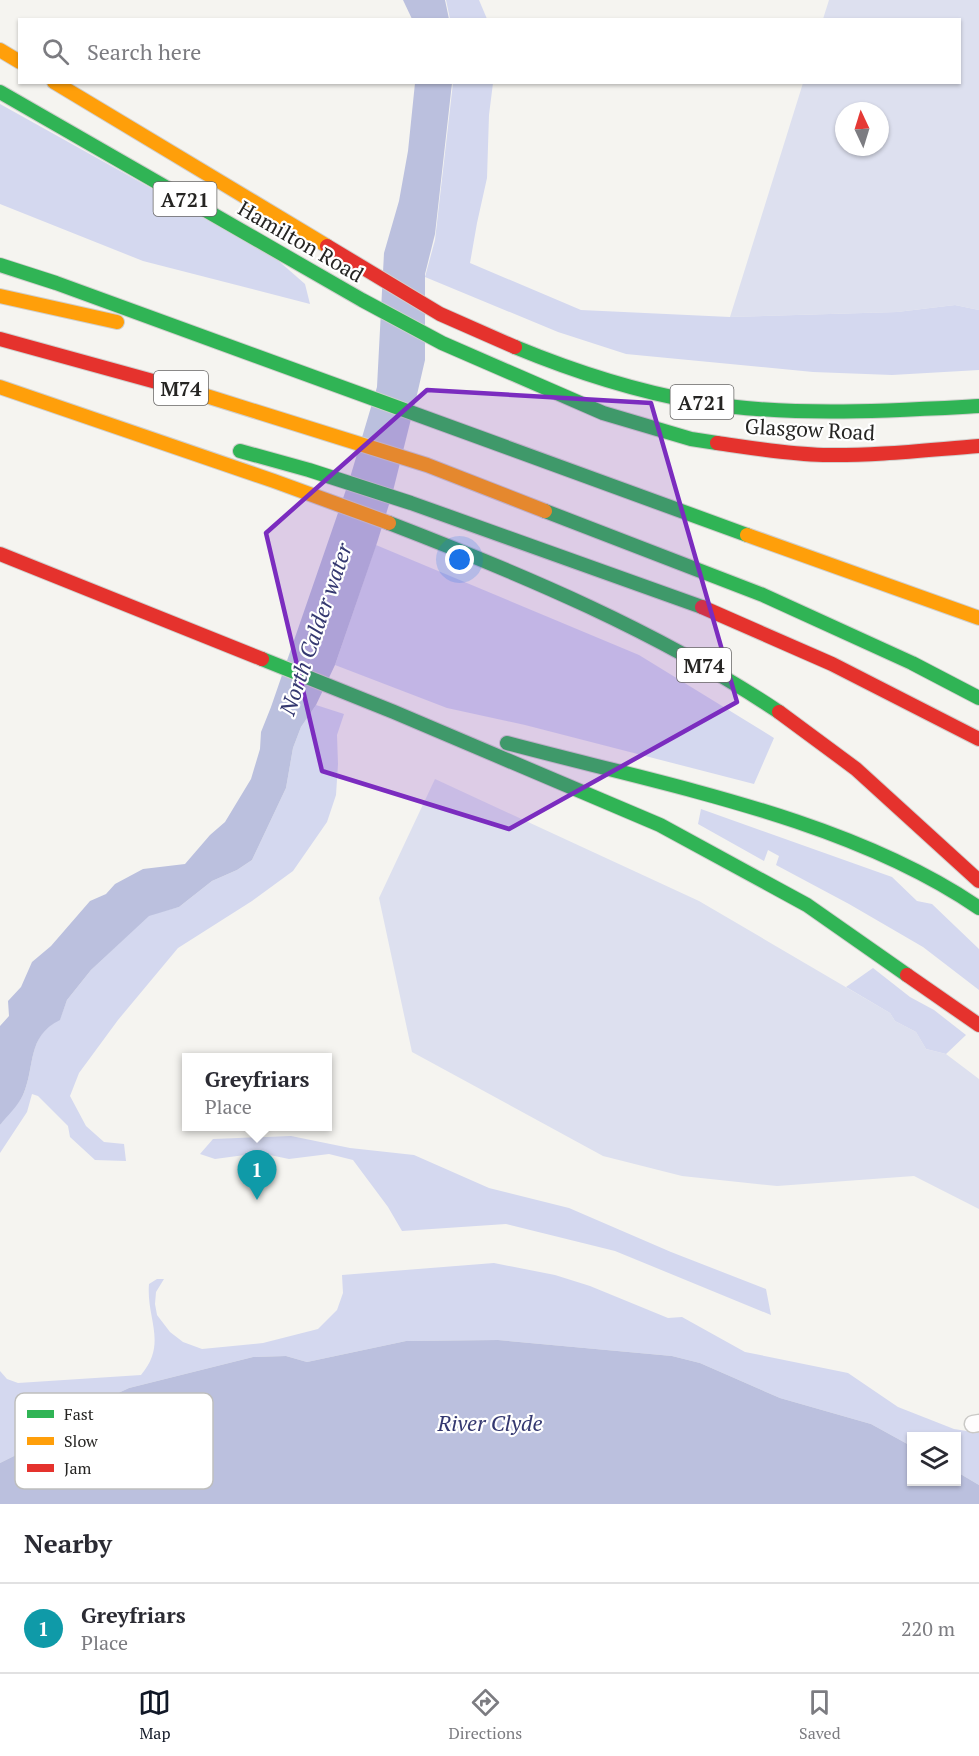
<!DOCTYPE html>
<html lang="en">
<head>
<meta charset="utf-8">
<style>
	:root { --surface:#fff; --page:#f7f7f7; --text:#2b2b33; --muted:#7c7c81; --line:#e1e1e2; --accent:#111827 }
	body { margin:0; font-family:"PT Serif",serif; background:var(--page); color:var(--text) }
	.controls { position:absolute; right:18px; bottom:18px; display:grid; overflow:hidden; border-radius:0px; box-shadow:0 2px 4px #0004 }
	.controls button { width:54px; height:54px; display:grid; place-items:center; padding:0; border:0; border-bottom:2px solid var(--line); background:var(--surface); color:var(--text); font:30px sans-serif }
	.compass { position:absolute; left:835px; top:102px; width:54px; height:54px; border-radius:50%; background:var(--surface); box-shadow:0 2px 4px #0004; rotate:356deg }
	.you { position:absolute; left:460px; top:560px; width:21px; height:21px; margin:-15px; border:4px solid #fff; border-radius:50%; background:#1a73e8; box-shadow:0 0 0 9px #1a73e833 }
	.badge { display:grid; place-items:center; width:39px; height:39px; border-radius:50%; background:var(--accent); color:#fff; font-size:20px; font-weight:700 }
	.pin { position:absolute; translate:-50% -50px; filter:drop-shadow(0 2px 3px #0008) }
	.pin::after { content:''; position:absolute; top:32px; width:21px; height:18px; background:inherit; clip-path:polygon(0 0,100% 0,50% 100%) }
	.popup { position:absolute; left:182px; top:1053px; width:150px; height:78px; box-sizing:border-box; display:grid; place-content:center; border-radius:0px; background:var(--surface); filter:drop-shadow(0 2px 4px #0005); font-size:20px; white-space:nowrap; color:var(--muted) }
	.popup b { font-size:22px; color:var(--text) }
	.popup::after { content:''; position:absolute; left:50%; top:100%; margin-left:-12px; border:12px solid transparent; border-top-color:var(--surface) }
	.list { margin:0; padding:0; list-style:none }
	h2 { display:flex; justify-content:space-between; align-items:center; height:78px; margin:0; padding:0 24px; font-size:26px }
	h2 small { font-size:20px; font-weight:400; color:var(--muted) }
	.list li { display:grid; grid-template-columns:39px 1fr auto; gap:18px; align-items:center; box-sizing:border-box; height:90px; padding:0 24px; border-top:2px solid var(--line) }
	.list b { display:block; font-size:22px; white-space:nowrap }
	.list p { margin:0; font-size:20px; white-space:nowrap; color:var(--muted) }
	.list em { font-size:20px; font-style:normal; color:var(--muted) }
	.icon { flex:none; width:33px; height:33px; fill:none; stroke:currentColor; stroke-width:2; stroke-linecap:round; stroke-linejoin:round }
	.map { position:relative; flex:none; width:979px; height:1504px; overflow:hidden }
	.search { position:absolute; background:var(--surface); box-shadow:0 2px 4px #0004; left:18px; right:18px; top:18px; height:66px; display:flex; align-items:center; gap:15px; box-sizing:border-box; padding:0 21px; border-radius:0px; color:var(--muted); font-size:22px }
	.sheet { height:168px; background:var(--surface) }
	nav { display:flex; justify-content:space-around; align-items:center; box-sizing:border-box; height:84px; border-top:2px solid var(--line); background:var(--surface); font-size:16px; color:var(--muted) }
	nav a { display:grid; justify-items:center; gap:3px }
	nav .on { color:var(--accent) }
	.map>svg:first-child { display:block }
</style>
</head>
<body>
<div class="map">
<svg width="979" height="1504" viewBox="0 0 979 1504">
	<rect width="100%" height="100%" fill="#f5f4f0"/>
	<g fill="#dde0ef" fill-rule="evenodd">
		<path d="M 829,0 L 979,0 L 979,310 L 955,305 L 897,312 L 730,317 L 803,83 L 960,82 L 960,20 L 823,19 ZM 844,111 L 880,111 L 880,147 L 844,147 Z"/>
		<path d="M 435,779 L 699,901 L 890,1013 L 895,1021 L 916,1032 L 926,1049 L 946,1054 L 979,1079 L 979,1209 L 914,1176 L 777,1186 L 682,1176 L 603,1156 L 412,1052 L 379,898 Z"/>
	</g>
	<g fill="#d4d8ef">
		<path d="M 446,0 L 479,0 L 487,19 L 450,19 Z"/>
		<path d="M 453,83 L 493,83 L 489,115 L 487,178 L 477,223 L 470,263 L 581,310 L 730,317 L 897,312 L 955,305 L 979,310 L 979,370 L 892,375 L 813,372 L 626,354 L 558,332 L 425,277 L 435,240 Z"/>
		<path d="M 0,104 L 273,256 L 305,284 L 310,304 L 143,261 L 0,204 Z"/>
		<path d="M 376,545 L 639,655 L 774,738 L 754,784 L 525,725 L 447,708 L 335,665 Z"/>
		<path d="M 316,705 L 344,714 L 337,735 L 338,764 L 336,795 L 327,822 L 293,871 L 252,901 L 178,948 L 118,1020 L 79,1073 L 70,1096 L 86,1126 L 104,1142 L 124,1144 L 126,1161 L 95,1160 L 70,1137 L 68,1126 L 38,1096 L 32,1094 L 27,1112 L 0,1153 C 0,1145 0,1132 0,1125 C 4,1114 18,1106 23,1095 C 36,1065 26,1037 60,1019 L 67,1000 L 91,970 L 149,915 L 179,907 L 212,881 L 237,870 L 252,860 L 286,788 L 293,748 L 301,727 Z"/>
		<path d="M 701,809 L 892,877 L 917,901 L 932,904 L 979,949 L 979,990 L 923,947 L 849,904 L 776,865 L 779,856 L 768,850 L 764,861 L 698,824 Z"/>
		<path d="M 873,968 L 910,997 L 934,1010 L 966,1035 L 946,1054 L 926,1049 L 916,1032 L 895,1021 L 890,1013 L 846,987 Z"/>
		<path d="M 291,1136 L 350,1148 L 414,1155 L 489,1188 L 569,1208 L 671,1252 L 766,1289 L 771,1315 L 615,1251 L 506,1224 L 402,1231 L 388,1207 L 353,1160 L 329,1154 L 289,1159 L 260,1153 L 215,1159 L 200,1154 L 213,1139 Z"/>
		<path d="M 494,1263 L 555,1275 L 590,1286 L 668,1318 L 682,1317 L 745,1352 L 848,1373 L 898,1407 L 954,1429 L 979,1433 L 979,1485 L 957,1472 L 956,1436 L 912,1436 L 911,1446 L 871,1424 L 780,1398 L 700,1363 L 672,1356 L 498,1340 L 406,1341 L 307,1362 L 286,1356 L 253,1357 L 129,1388 L 90,1406 L 52,1437 L 0,1463 L 0,1371 L 7,1379 L 18,1383 L 141,1375 C 168,1343 146,1319 149,1284 L 157,1279 L 164,1279 L 156,1292 L 155,1304 L 157,1315 L 170,1332 L 183,1342 L 202,1349 L 263,1343 L 318,1329 L 337,1310 L 343,1293 L 342,1275 Z"/>
	</g>
	<g fill="#bbc0de">
		<path d="M 403,0 L 445,0 L 449,19 L 412,19 Z"/>
		<path d="M 415,83 L 452,83 L 435,234 L 425,274 L 425,360 L 416,399 L 392,495 L 376,546 L 335,665 L 316,705 L 301,727 L 293,748 L 286,788 L 252,860 L 237,870 L 212,881 L 179,907 L 149,916 L 91,970 L 67,1000 L 60,1020 C 26,1037 36,1065 23,1095 C 18,1106 7,1116 0,1125 L 0,1026 L 9,1016 L 8,1001 L 21,987 L 32,962 L 51,946 L 90,901 L 106,894 L 115,884 L 143,869 L 185,864 L 210,835 L 225,822 L 251,779 L 260,749 L 261,732 L 271,707 L 349,481 L 377,387 L 384,253 L 399,201 L 408,151 Z"/>
		<path d="M 498,1340 L 672,1356 L 700,1363 L 780,1398 L 871,1424 L 911,1446 L 912,1482 L 956,1482 L 957,1472 L 979,1485 L 979,1504 L 0,1504 L 0,1463 L 52,1437 L 90,1406 L 129,1388 L 253,1357 L 286,1356 L 307,1362 L 406,1341 Z"/>
	</g>
	<g fill="none" stroke-linecap="round" stroke-linejoin="round">
		<defs>
			<path id="street" d="M 973,1424 L 979,1423"/>
			<g id="fast">
				<path d="M 0,92 L 362,300 L 442,343 L 603,413 L 691,439 L 717,443"/>
				<path d="M 0,265 L 56,283 L 747,535"/>
				<path d="M 515,347 C 573,371 635,391 697,402 C 790,417 885,411 979,406"/>
				<path d="M 240,451 L 309,470 L 411,503 L 702,607"/>
				<path d="M 545,511 L 763,595 L 912,663 L 979,698"/>
				<path d="M 389,523 C 524,575 659,632 779,712"/>
				<path d="M 262,659 L 394,712 L 660,825 L 807,905 L 907,975"/>
				<path d="M 507,743 C 660,784 848,818 979,908"/>
			</g>
			<g id="slow">
				<path d="M 0,50 L 20,62"/>
				<path d="M 54,82 L 327,246"/>
				<path d="M 0,296 L 117,322"/>
				<path d="M 0,387 L 274,481 L 389,523"/>
				<path d="M 200,394 L 427,465 L 545,511"/>
				<path d="M 747,535 L 979,618"/>
			</g>
			<g id="jam">
				<path d="M 327,246 L 440,314 L 515,347"/>
				<path d="M 0,339 L 200,394"/>
				<path d="M 717,443 C 752,448 787,454 823,455 C 875,456 927,450 979,446"/>
				<path d="M 0,554 L 262,659"/>
				<path d="M 702,607 L 832,664 L 979,739"/>
				<path d="M 779,712 L 856,769 L 979,881"/>
				<path d="M 907,975 L 979,1025"/>
			</g>
		</defs>
		<use href="#street" stroke="#cac9c6" stroke-width="19"/>
		<use href="#fast" stroke="#d0cfcd" stroke-width="16"/>
		<use href="#slow" stroke="#d0cfcd" stroke-width="16"/>
		<use href="#jam" stroke="#d0cfcd" stroke-width="16"/>
		<use href="#street" stroke="#fefdfd" stroke-width="16"/>
		<use href="#fast" stroke="#30b455" stroke-width="14"/>
		<use href="#slow" stroke="#ff9f0a" stroke-width="14"/>
		<use href="#jam" stroke="#e5322d" stroke-width="14"/>
	</g>
	<path fill="#7b2cbf" fill-opacity="0.2" stroke="#7b2cbf" stroke-width="4.5" stroke-linejoin="round" d="M 427,390 L 651,403 L 737,702 L 509,829 L 322,771 L 266,533 Z"/>
	<g text-anchor="middle" dominant-baseline="central" stroke-width="4.5" stroke-linejoin="round" paint-order="stroke">
		<g fill="#fff" stroke="#676665" stroke-width="1.5">
			<rect x="153.5" y="182" width="63" height="34" rx="4.5"/>
			<rect x="154" y="371" width="54" height="34" rx="4.5"/>
			<rect x="670.5" y="385" width="63" height="34" rx="4.5"/>
			<rect x="677" y="648" width="54" height="34" rx="4.5"/>
		</g>
		<g font-size="20" font-weight="bold" fill="#262523">
			<text x="185" y="199">A721</text>
			<text x="181" y="388">M74</text>
			<text x="702" y="402">A721</text>
			<text x="704" y="665">M74</text>
		</g>
		<g font-size="21" fill="#262523" stroke="#fff">
			<text transform="translate(301 241) rotate(30)">Hamilton Road</text>
			<text transform="translate(810 429) rotate(3)">Glasgow Road</text>
		</g>
		<g font-size="22" font-style="italic" fill="#343870" stroke="#fff">
			<text transform="translate(315 629) rotate(-71)">North Calder water</text>
			<text x="490" y="1422">River Clyde</text>
		</g>
	</g>
	<rect x="15" y="1393" width="198" height="96" rx="9" fill="#fff" stroke="#bebebd" stroke-width="1.5"/>
	<rect x="27" y="1410" width="27" height="8" fill="#30b455"/>
	<rect x="27" y="1437" width="27" height="8" fill="#ff9f0a"/>
	<rect x="27" y="1464" width="27" height="8" fill="#e5322d"/>
	<g font-size="16" fill="#262523">
		<text x="64" y="1420">Fast</text>
		<text x="64" y="1447">Slow</text>
		<text x="64" y="1474">Jam</text>
	</g>
</svg>
<div class="controls">
<button><svg class="icon" aria-label="layers" viewBox="0 0 24 24"><path d="M12 4l9 5-9 5-9-5zM3 14l9 5 9-5"/></svg></button>
</div>
<svg class="compass" viewBox="-18 -18 36 36"><path d="M0-13l5 13h-10z" fill="#e53935"/><path d="M0 13l5-13h-10z" fill="#7c7c81"/></svg>
<div class="you"></div>
<div class="pin badge" style="left:257px;top:1200px;background:#0f9aa8">1</div>
<div class="popup"><b>Greyfriars</b>Place</div>
<div class="search"><svg class="icon" aria-label="search" viewBox="0 0 24 24"><circle cx="10" cy="10" r="6"/><path d="M15 15l6 6"/></svg>Search here</div>
</div>
<section class="sheet">
<h2>Nearby<small></small></h2>
<ul class="list">
<li><span class="badge" style="background:#0f9aa8">1</span><div><b>Greyfriars</b><p>Place</p></div><em>220 m</em></li>
</ul>
</section>
<nav>
<a class="on"><svg class="icon" aria-label="map" viewBox="0 0 24 24"><path d="M3 6l6-2 6 2 6-2v14l-6 2-6-2-6 2zM9 4v14M15 6v14"/></svg>Map</a>
<a><svg class="icon" aria-label="directions" viewBox="0 0 24 24"><path d="M12 3l9 9-9 9-9-9zM9 14v-3h6M13 9l2 2-2 2"/></svg>Directions</a>
<a><svg class="icon" aria-label="saved" viewBox="0 0 24 24"><path d="M7 4h10v16l-5-4-5 4z"/></svg>Saved</a>
</nav>
</body>
</html>
